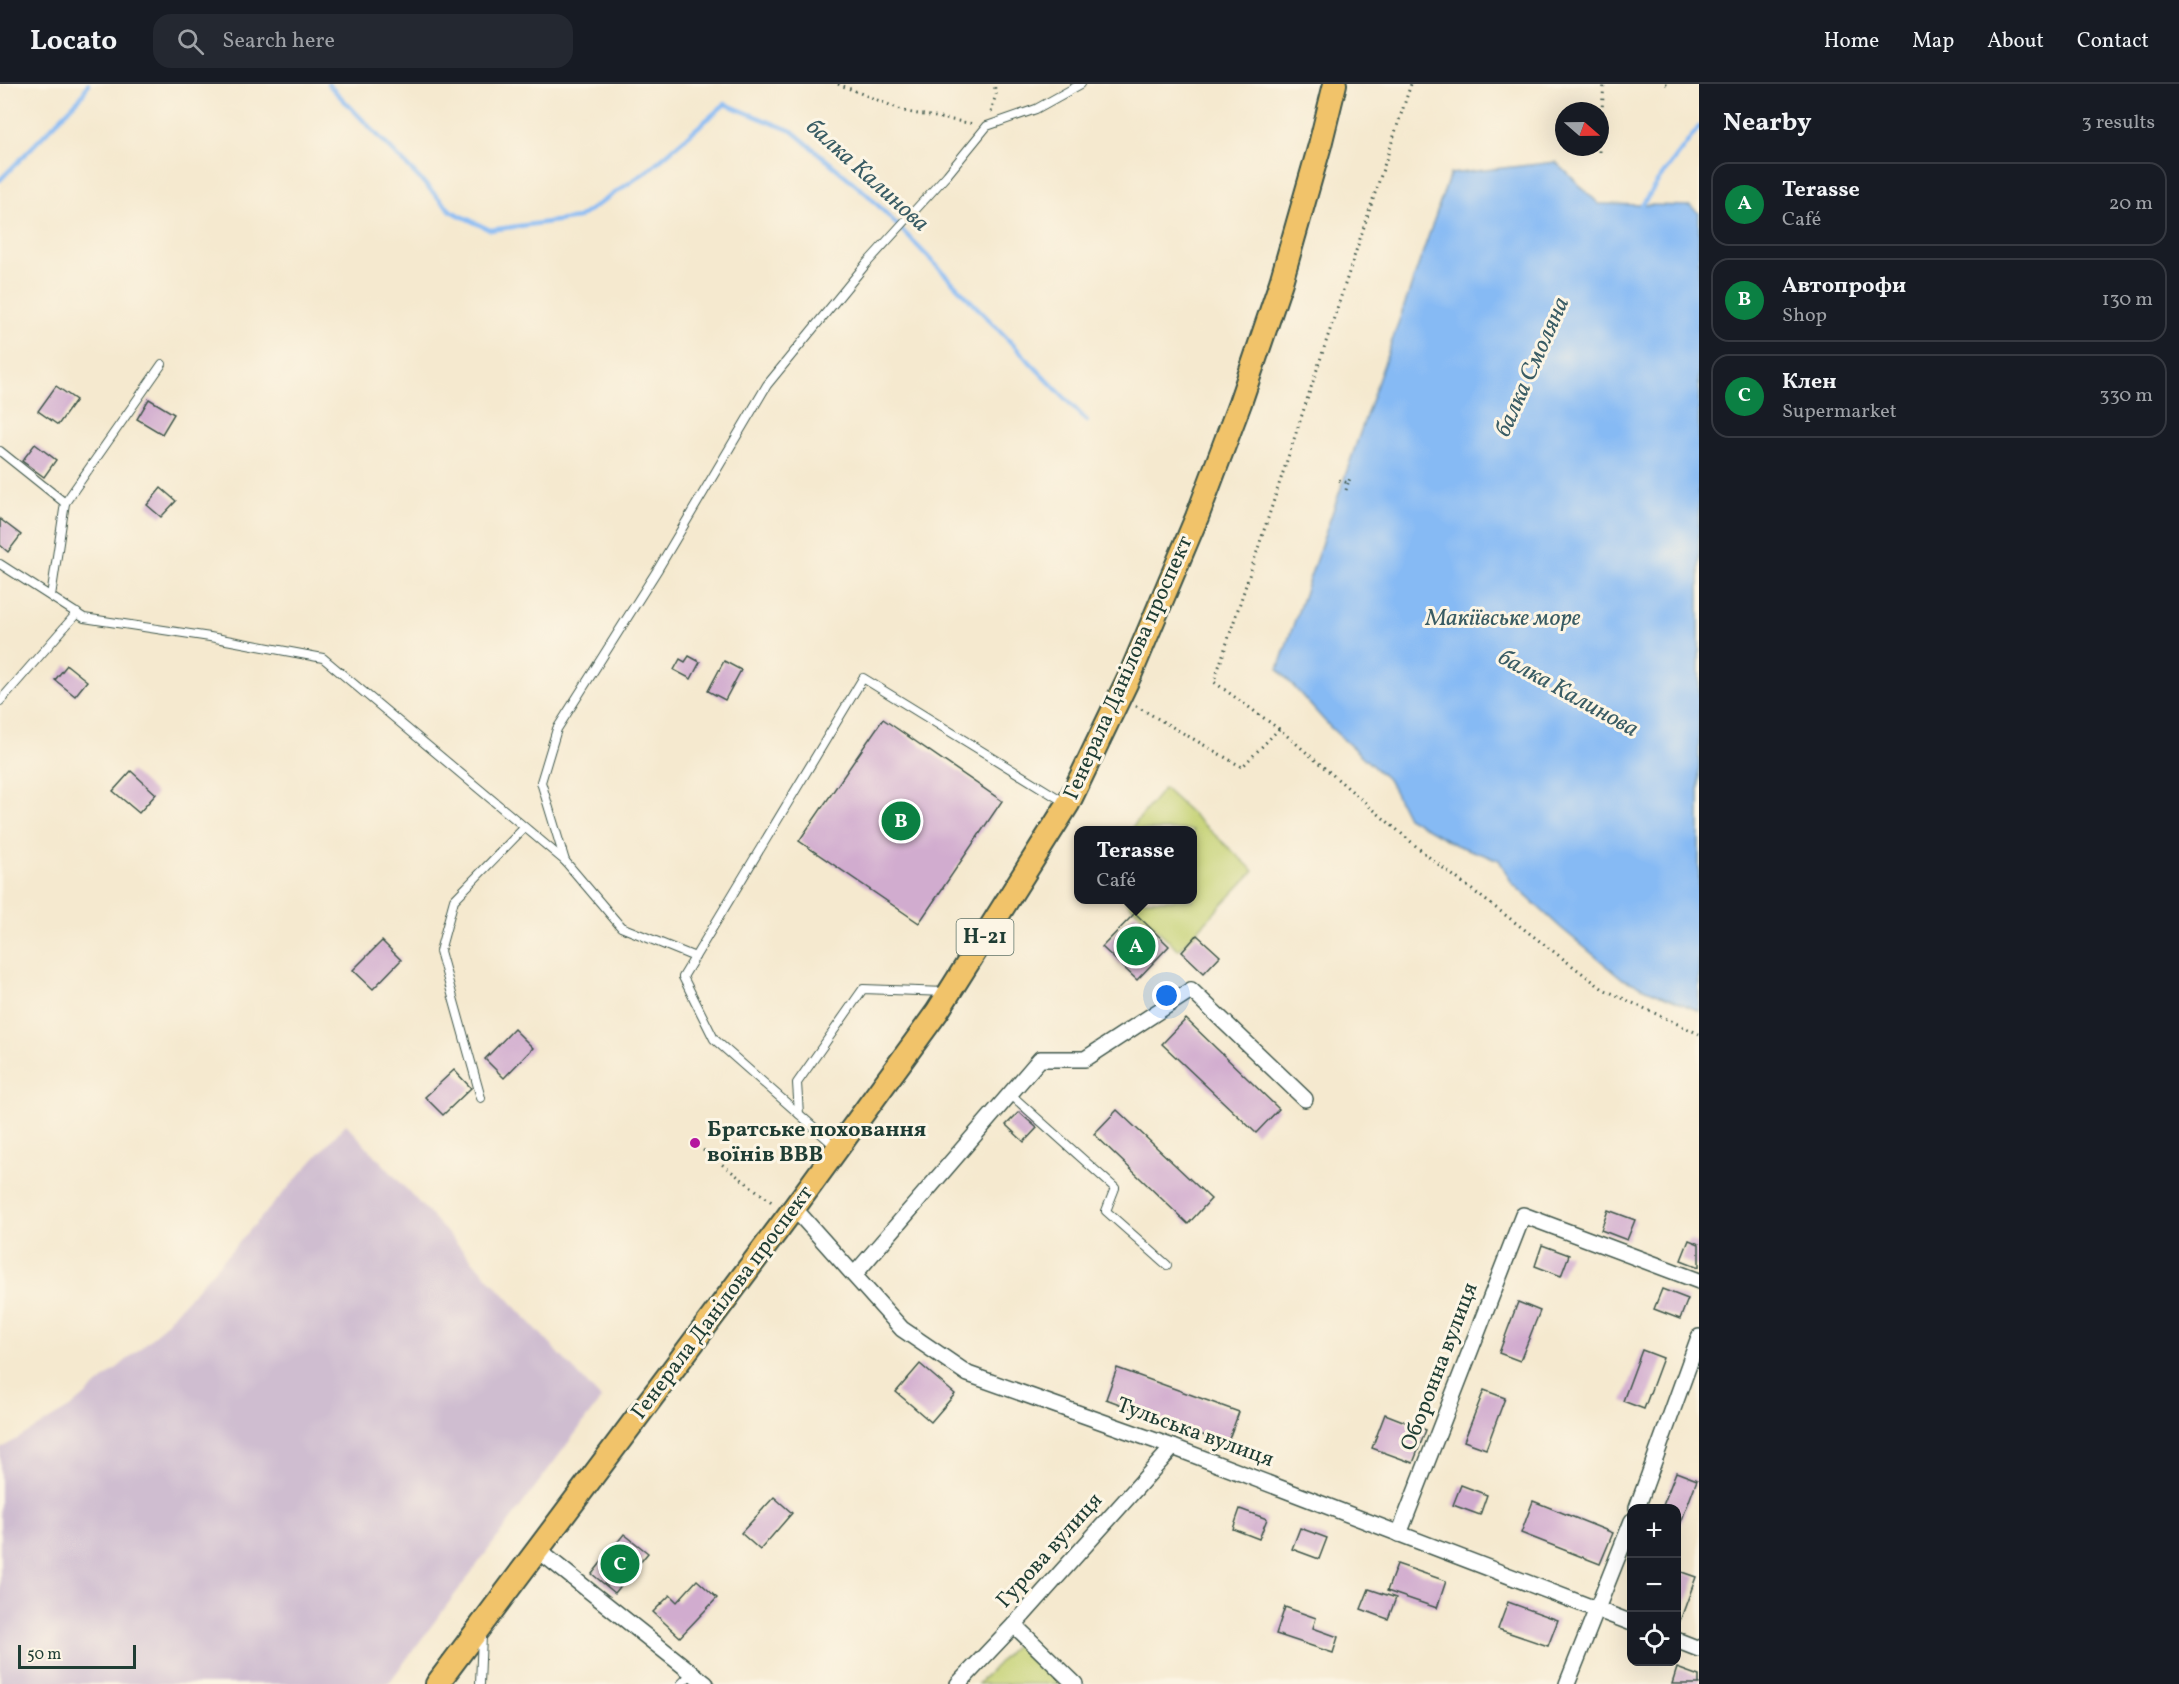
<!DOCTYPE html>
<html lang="en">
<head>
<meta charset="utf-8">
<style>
	:root { --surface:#171b24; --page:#242831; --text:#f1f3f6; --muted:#9ea1a6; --line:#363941; --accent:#0b8043 }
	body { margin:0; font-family:Vollkorn,serif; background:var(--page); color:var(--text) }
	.controls { position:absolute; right:18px; bottom:18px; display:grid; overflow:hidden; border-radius:12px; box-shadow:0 6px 24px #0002 }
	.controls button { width:54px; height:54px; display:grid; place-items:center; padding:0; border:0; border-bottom:2px solid var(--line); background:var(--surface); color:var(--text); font:30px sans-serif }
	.compass { position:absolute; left:1555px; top:18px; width:54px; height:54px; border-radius:50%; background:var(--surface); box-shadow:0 6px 24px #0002; rotate:110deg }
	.scale { position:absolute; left:18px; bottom:15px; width:118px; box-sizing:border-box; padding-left:6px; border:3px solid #1f3d34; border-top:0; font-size:16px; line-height:21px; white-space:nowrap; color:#1f3d34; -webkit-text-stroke:4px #fcf5e5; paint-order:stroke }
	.you { position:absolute; left:1167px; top:912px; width:21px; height:21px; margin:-15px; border:4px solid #fff; border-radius:50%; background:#1a73e8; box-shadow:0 0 0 9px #1a73e833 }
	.badge { display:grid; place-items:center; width:39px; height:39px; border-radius:50%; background:var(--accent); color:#fff; font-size:20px; font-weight:700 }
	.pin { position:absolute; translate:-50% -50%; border:3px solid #fff; box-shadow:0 2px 6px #0006 }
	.popup { position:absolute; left:1074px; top:742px; width:123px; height:78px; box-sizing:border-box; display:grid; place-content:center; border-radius:12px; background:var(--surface); filter:drop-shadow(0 2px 4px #0005); font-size:20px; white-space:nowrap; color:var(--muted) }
	.popup b { font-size:22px; color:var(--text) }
	.popup::after { content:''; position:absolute; left:50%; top:100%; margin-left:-12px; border:12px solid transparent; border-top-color:var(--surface) }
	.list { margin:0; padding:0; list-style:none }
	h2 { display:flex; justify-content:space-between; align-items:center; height:78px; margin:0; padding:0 24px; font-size:26px }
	h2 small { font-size:20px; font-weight:400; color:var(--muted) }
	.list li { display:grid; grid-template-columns:39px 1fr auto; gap:18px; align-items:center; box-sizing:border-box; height:84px; margin:0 12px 12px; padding:0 12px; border:2px solid var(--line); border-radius:18px }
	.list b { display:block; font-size:22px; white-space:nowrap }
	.list p { margin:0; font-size:20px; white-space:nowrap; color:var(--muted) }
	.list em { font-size:20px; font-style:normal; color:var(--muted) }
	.icon { flex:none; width:33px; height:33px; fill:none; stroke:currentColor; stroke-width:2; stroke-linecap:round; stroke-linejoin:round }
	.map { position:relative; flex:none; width:1699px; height:1600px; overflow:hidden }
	header { display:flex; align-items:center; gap:36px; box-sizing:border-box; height:84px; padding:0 30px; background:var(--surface); border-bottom:2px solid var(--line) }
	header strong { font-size:28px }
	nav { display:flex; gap:33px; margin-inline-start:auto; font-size:21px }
	.search { width:420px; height:54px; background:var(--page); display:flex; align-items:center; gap:15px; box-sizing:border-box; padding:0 21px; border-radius:18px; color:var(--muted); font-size:22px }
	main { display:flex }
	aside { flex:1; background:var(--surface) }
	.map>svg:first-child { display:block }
</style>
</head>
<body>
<header>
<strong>Locato</strong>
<div class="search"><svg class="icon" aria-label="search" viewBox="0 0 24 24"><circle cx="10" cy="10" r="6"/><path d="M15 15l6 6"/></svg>Search here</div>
<nav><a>Home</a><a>Map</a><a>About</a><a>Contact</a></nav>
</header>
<main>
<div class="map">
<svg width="1699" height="1600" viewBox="0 0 1699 1600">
	<rect width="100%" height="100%" fill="#fcf5e5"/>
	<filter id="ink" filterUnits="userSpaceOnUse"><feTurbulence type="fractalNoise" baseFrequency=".0167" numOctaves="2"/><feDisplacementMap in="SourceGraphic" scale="12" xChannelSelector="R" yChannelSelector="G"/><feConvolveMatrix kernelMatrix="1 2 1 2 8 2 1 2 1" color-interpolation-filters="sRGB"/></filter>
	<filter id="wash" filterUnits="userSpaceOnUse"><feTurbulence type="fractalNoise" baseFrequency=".008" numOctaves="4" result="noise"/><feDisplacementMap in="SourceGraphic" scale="24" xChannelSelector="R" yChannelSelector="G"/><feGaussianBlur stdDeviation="1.35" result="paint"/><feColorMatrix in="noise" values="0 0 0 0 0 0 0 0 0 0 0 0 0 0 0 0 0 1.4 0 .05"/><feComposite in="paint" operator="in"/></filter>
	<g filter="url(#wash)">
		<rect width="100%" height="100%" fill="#f5e9cf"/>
		<path fill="#cfbdd0" d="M 346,1040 L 601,1315 L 388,1600 L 0,1600 L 0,1365 L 73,1322 L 151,1255 Z"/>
		<g fill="#c4d173" stroke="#728754" stroke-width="1.5">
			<path d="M 1164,704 L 1254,787 L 1179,866 L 1125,816 L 1193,816 L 1193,746 L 1130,746 Z"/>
			<path d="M 1017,1559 L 1018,1559 L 1060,1600 L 978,1600 Z"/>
		</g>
		<path fill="#86baf4" stroke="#527c94" stroke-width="1.5" d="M 1556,78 L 1599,120 L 1690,122 L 1699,129 L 1699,927 L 1623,895 L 1561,844 L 1512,799 L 1499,776 L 1456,761 L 1407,733 L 1389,697 L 1331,644 L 1278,585 L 1450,90 Z"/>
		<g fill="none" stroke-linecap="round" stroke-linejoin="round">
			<g stroke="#86baf4" stroke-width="4.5">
				<path d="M 328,0 L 451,127 L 490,146 L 578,134 L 647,87 L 725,20 L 792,47 L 868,111 L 1087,337"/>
				<path d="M 0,96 L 82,12 L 88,0"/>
				<path d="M 1639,126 L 1658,97 L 1699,43"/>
			</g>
		</g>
		<g id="blocks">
			<g fill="#d1accf">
				<path d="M 56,302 L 76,316 L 58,341 L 38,327 Z"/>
				<path d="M 149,315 L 174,330 L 162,350 L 137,335 Z"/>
				<path d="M 35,360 L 56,376 L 44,393 L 22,377 Z"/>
				<path d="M 161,404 L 176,417 L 161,433 L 147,421 Z"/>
				<path d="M 0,435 L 21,451 L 8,468 L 0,461 Z"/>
				<path d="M 689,572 L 700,578 L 691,595 L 674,586 L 680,575 L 685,578 Z"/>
				<path d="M 724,577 L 741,586 L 725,616 L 708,607 Z"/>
				<path d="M 67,581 L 87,597 L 75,612 L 55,596 Z"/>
				<path d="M 883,635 L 1002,717 L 919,839 L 799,757 Z"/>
				<path d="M 131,687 L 156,710 L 139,729 L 113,707 Z"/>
				<path d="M 1135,829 L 1169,862 L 1137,896 L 1102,863 Z"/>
				<path d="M 1197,851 L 1220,872 L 1204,889 L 1182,868 Z"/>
				<path d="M 382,857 L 401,876 L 373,905 L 353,886 Z"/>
				<path d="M 1186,935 L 1279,1025 L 1256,1049 L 1162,960 Z"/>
				<path d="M 514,945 L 533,964 L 504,994 L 485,975 Z"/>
				<path d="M 454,986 L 471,1004 L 443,1031 L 425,1013 Z"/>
				<path d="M 1117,1026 L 1211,1115 L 1188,1140 L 1094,1050 Z"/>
				<path d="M 1019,1028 L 1037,1044 L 1024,1058 L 1006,1041 Z"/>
				<path d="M 1608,1126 L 1635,1136 L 1627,1156 L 1601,1146 Z"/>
				<path d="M 1689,1156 L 1699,1160 L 1699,1183 L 1681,1176 Z"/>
				<path d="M 1542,1161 L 1569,1171 L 1561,1192 L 1535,1182 Z"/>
				<path d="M 1662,1205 L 1688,1215 L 1680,1235 L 1654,1225 Z"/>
				<path d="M 1518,1218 L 1540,1227 L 1520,1277 L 1499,1269 Z"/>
				<path d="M 1642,1266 L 1663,1274 L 1644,1325 L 1623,1317 Z"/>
				<path d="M 920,1280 L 955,1310 L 931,1338 L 896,1308 Z"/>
				<path d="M 1117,1284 L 1239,1328 L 1227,1360 L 1106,1315 Z"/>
				<path d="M 1484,1306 L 1505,1314 L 1486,1365 L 1464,1357 Z"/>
				<path d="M 1385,1330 L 1426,1346 L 1413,1379 L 1372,1364 Z"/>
				<path d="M 1676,1388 L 1697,1396 L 1677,1449 L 1676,1424 L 1662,1424 Z"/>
				<path d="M 1461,1401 L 1487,1411 L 1480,1431 L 1453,1421 Z"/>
				<path d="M 774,1413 L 792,1429 L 760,1466 L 741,1449 Z"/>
				<path d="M 1533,1417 L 1613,1449 L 1600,1480 L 1521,1449 Z"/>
				<path d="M 1240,1425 L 1267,1435 L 1259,1455 L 1233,1445 Z"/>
				<path d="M 1300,1444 L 1327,1454 L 1319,1475 L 1292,1465 Z"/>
				<path d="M 624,1450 L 648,1469 L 615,1509 L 592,1490 Z"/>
				<path d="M 1397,1480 L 1446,1497 L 1437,1524 L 1387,1507 Z"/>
				<path d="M 1676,1486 L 1696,1493 L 1680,1537 L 1676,1535 Z"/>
				<path d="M 697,1496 L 717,1514 L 680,1553 L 653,1528 L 670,1511 L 677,1518 Z"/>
				<path d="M 1369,1505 L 1396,1514 L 1388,1535 L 1361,1525 Z"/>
				<path d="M 1508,1518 L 1558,1536 L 1548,1562 L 1498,1545 Z"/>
				<path d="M 1285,1523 L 1316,1534 L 1313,1544 L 1338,1553 L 1333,1569 L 1276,1550 Z"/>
				<path d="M 1677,1584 L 1699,1592 L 1699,1600 L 1672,1600 Z"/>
			</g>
		</g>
	</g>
	<g filter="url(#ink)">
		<use href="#blocks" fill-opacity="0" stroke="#3f574b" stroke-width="1.5"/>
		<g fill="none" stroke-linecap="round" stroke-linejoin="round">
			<defs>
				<g id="lane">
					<path d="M 0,367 L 65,419"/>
					<path d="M 0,480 L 84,534 L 210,553 L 323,574 L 565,777 L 621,843 L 695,873"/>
					<path d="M 51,512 L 65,419 L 162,280"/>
					<path d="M 0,617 L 77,529"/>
					<path d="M 565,777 L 541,698 L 557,645 L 658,485 L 767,301 L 866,180 L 947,91 L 987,42 L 1036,25 L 1081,0"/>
					<path d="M 1009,1009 L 1115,1104 L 1106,1127 L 1167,1181"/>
					<path d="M 481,1014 L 440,867 L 454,816 L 524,744"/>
					<path d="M 799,1030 L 714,955 L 683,893 L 863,594 L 1066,719"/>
					<path d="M 835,1062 L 799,1030 L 797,999 L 863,905 L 946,908"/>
					<path d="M 480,1600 L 482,1551"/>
					<path d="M 681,1600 L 691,1590"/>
				</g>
				<g id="street">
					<path d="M 794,1124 L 902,1245 L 968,1290 L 1173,1363 L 1632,1539"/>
					<path d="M 854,1191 L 1040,975 L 1085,975 L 1191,906 L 1305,1015"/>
					<path d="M 1637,1424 L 1699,1253"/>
					<path d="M 1399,1450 L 1523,1131 L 1699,1197"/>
					<path d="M 538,1466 L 706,1600"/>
					<path d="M 1014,1541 L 1075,1600"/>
					<path d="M 1676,1556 L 1699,1565"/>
					<path d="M 958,1600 L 1014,1541 L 1173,1363"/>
					<path d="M 1567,1600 L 1632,1437"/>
				</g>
				<path id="primary" d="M 437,1600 L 794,1124 L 937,928 L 1068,720 L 1131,589 L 1197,433 L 1240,319 L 1281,198 L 1320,61 L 1335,0"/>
			</defs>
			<use href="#lane" stroke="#3f574b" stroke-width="10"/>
			<use href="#street" stroke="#3f574b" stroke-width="18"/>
			<use href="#primary" stroke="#3f574b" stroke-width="26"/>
			<g stroke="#3f574b" stroke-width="3" stroke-dasharray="1.5 4.5" stroke-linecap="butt">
				<path d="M 838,0 L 907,28 L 974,40"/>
				<path d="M 1665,0 L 1670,0"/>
				<path d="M 991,28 L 996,10 L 994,0"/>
				<path d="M 1600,52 L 1604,0"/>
				<path d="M 1599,68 L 1599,63"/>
				<path d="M 1339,396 L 1348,399 L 1351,392"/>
				<path d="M 1346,406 L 1348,399"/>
				<path d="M 1136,622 L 1242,683 L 1279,645 L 1430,774 L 1603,905 L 1699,950"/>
				<path d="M 1279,645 L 1214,598 L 1411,0"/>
				<path d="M 703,1066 L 773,1119"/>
			</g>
			<use href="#lane" stroke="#fff" stroke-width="8"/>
			<use href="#street" stroke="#fff" stroke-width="15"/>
			<use href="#primary" stroke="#f1c36a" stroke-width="22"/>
		</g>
	</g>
	<circle fill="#b5179e" stroke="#fcf5e5" stroke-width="2" cx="695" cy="1059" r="6"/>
	<g text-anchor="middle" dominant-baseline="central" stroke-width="6" stroke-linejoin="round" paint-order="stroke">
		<rect fill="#fcf5e5" stroke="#617469" stroke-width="1.5" x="956.5" y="835" width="57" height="36" rx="4.5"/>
		<g font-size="21" font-weight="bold" fill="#1f3d34">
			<text x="985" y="853">Н-21</text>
		</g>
		<g font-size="22" fill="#1f3d34" stroke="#fcf5e5">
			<text transform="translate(1129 584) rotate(-66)">Генерала Данілова проспект</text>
			<text transform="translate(723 1219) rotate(-53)">Генерала Данілова проспект</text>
			<text transform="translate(1440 1283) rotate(-69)">Оборонна вулиця</text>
			<text transform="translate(1195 1349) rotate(20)">Тульська вулиця</text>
			<text transform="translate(1050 1467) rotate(-48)">Гурова вулиця</text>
		</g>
		<g font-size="22" font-weight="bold" fill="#1f3d34" stroke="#fcf5e5" text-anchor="start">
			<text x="707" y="1046">Братське поховання<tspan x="707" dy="25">воїнів ВВВ</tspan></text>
		</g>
		<g font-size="24" font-style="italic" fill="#395c64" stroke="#fcf5e5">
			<text transform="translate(867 92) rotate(42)">балка Калинова</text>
			<text transform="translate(1533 283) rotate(-66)">балка Смоляна</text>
			<text x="1503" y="535">Макіївське море</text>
			<text transform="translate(1568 610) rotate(29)">балка Калинова</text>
		</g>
	</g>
</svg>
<div class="controls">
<button>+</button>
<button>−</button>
<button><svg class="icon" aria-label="locate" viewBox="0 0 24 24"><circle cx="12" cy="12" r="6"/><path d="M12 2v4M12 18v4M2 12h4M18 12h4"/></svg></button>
</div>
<svg class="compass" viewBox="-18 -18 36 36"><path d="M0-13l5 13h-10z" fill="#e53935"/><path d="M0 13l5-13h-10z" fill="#9ea1a6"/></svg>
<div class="scale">50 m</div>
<div class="you"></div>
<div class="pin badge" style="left:1136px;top:862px">A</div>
<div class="popup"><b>Terasse</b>Café</div>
<div class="pin badge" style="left:901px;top:737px">B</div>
<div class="pin badge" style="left:620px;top:1480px">C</div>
</div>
<aside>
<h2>Nearby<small>3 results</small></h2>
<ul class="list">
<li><span class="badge">A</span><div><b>Terasse</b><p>Café</p></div><em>20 m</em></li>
<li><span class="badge">B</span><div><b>Автопрофи</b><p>Shop</p></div><em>130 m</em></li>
<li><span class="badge">C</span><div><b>Клен</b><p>Supermarket</p></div><em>330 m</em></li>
</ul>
</aside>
</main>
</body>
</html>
